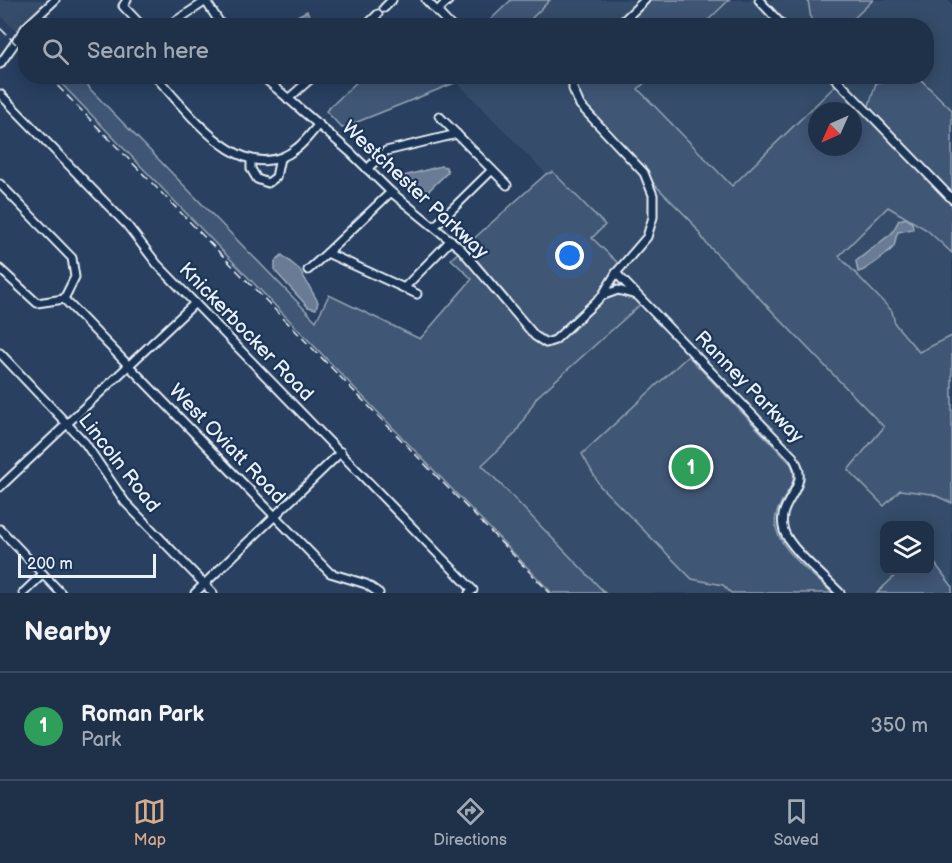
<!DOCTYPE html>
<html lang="en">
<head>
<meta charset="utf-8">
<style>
	:root { --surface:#1f3049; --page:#273850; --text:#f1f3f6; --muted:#a1a9b4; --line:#3c4b61; --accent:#d6ab8b }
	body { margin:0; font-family:"Balsamiq Sans",sans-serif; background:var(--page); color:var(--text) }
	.controls { position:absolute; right:18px; bottom:18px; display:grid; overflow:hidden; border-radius:12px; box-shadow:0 3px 15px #0003 }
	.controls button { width:54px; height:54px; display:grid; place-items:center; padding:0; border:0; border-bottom:2px solid var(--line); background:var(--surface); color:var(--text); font:30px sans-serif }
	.compass { position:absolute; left:808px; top:102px; width:54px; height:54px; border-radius:50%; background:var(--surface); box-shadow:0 3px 15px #0003; rotate:225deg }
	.scale { position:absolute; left:18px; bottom:15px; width:138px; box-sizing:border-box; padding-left:6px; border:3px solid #e8f1f8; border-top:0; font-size:16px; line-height:21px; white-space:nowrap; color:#e8f1f8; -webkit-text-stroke:4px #1d3557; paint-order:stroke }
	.you { position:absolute; left:570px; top:256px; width:21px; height:21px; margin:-15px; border:4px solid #fff; border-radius:50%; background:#1a73e8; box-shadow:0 0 0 9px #1a73e833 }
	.badge { display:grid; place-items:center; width:39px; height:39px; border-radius:50%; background:var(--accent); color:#fff; font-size:20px; font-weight:700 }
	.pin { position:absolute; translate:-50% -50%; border:3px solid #fff; box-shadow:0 2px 6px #0006 }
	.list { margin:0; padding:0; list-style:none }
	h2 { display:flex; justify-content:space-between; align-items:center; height:78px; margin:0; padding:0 24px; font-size:26px }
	h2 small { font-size:20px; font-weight:400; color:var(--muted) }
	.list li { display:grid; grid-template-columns:39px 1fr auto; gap:18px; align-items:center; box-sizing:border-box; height:108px; padding:0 24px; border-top:2px solid var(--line) }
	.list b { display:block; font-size:22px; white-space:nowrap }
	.list p { margin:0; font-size:20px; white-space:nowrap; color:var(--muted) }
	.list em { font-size:20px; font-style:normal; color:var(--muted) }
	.icon { flex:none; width:33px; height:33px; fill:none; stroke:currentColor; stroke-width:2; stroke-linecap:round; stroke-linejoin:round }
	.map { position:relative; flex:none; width:952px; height:593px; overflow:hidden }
	.search { position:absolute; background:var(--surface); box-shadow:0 3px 15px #0003; left:18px; right:18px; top:18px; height:66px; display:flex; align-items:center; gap:15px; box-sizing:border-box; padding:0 21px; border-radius:24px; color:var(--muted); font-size:22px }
	.sheet { height:186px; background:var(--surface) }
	nav { display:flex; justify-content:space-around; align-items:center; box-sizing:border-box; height:84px; border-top:2px solid var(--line); background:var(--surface); font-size:16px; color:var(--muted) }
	nav a { display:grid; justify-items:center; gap:3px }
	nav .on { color:var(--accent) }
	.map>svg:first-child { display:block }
</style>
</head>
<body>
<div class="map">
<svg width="952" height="593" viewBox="0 0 952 593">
	<rect width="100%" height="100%" fill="#294061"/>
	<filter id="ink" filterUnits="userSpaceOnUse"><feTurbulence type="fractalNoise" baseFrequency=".0167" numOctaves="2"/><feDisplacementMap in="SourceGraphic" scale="12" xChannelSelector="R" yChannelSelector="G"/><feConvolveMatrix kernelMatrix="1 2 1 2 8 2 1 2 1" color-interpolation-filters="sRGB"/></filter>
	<g filter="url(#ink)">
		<g fill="#364d6b">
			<path d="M 0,0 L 52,0 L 18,33 L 0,15 Z"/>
			<path d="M 550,0 L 642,0 L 616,25 L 525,26 Z"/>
			<path d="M 729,0 L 808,0 L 812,25 L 703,26 Z"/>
			<path d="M 873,0 L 948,0 L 952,5 L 952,110 L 917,77 L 926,76 L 926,26 L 847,26 Z"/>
			<path d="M 462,76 L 571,77 L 574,99 L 638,167 L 649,189 L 651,218 L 642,241 L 620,265 L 592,238 L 605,225 L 553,173 L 546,174 L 457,82 Z"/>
			<path d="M 651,76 L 903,77 L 876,83 L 868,109 L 840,81 L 732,186 L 638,89 Z"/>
			<path d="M 651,181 L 691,221 L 706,243 L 884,427 L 849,470 L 900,490 L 932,494 L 952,503 L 952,586 L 930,557 L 930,526 L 884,526 L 884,570 L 900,571 L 877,593 L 845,593 L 790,535 L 786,525 L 785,514 L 801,489 L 801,468 L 619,273 L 644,246 L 651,233 L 655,197 Z"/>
			<path d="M 888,206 L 927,230 L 952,253 L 952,336 L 920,352 L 895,324 L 892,311 L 839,256 Z"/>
			<path d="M 642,303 L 691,353 L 582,454 L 600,486 L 692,579 L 723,585 L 731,593 L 605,593 L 482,465 L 515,434 L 537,397 Z"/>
		</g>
		<g fill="#415774" stroke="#94a4b6" stroke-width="1.5" fill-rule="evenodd">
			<path d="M 511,0 L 550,0 L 525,25 L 485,25 Z"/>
			<path d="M 648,0 L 729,0 L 703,25 L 622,26 Z"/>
			<path d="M 808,0 L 873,0 L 847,25 L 812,26 Z"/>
			<path d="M 44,12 L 56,25 L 30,26 Z"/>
			<path d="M 363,76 L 462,76 L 462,77 L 457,82 L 342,128 L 326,111 Z"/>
			<path d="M 917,76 L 952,110 L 952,193 L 950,191 L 947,193 L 868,109 L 876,83 L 903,77 Z"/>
			<path d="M 55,77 L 84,77 L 90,89 L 316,321 L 329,295 L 420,339 L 472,279 L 451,259 L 546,174 L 553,172 L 605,225 L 592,238 L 620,265 L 613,273 L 642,303 L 537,397 L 515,434 L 482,465 L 605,593 L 552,593 Z"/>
			<path d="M 576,77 L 651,77 L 638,89 L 732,186 L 836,85 L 952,203 L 952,253 L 927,230 L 888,207 L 839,256 L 892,311 L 895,324 L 919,352 L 952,336 L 952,503 L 932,494 L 900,490 L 884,506 L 848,470 L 884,427 L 706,243 L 691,221 L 651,181 L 643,165 L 588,109 L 577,90 ZM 817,111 L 853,111 L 853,147 L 817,147 Z"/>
			<path d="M 688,356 L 791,464 C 804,490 765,504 778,534 C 787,556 815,576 832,593 L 731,593 L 723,585 L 692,579 L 600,486 L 582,454 Z"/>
			<path d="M 930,557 L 952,586 L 952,593 L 877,593 L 900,571 L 930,570 Z"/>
		</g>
		<g fill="#6b7c95" stroke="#9dabbd" stroke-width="1.5">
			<path d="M 307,11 L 315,25 L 294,25 L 297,16 Z"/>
			<path d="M 441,166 L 446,167 L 448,172 L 422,197 L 412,192 L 401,179 L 404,176 Z"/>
			<path d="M 906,218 L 912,223 L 913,229 L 898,232 C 895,236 896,241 894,246 C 891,251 864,272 858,272 L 856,261 L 892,233 L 899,220 Z"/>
			<path d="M 282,255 L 300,270 L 318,302 L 316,309 L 308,307 L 275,271 L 275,261 Z"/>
		</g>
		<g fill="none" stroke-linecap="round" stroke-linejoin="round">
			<defs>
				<g id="minor">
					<path d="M 127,0 L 123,6 L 142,26"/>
					<path d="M 205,0 L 222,26"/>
					<path d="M 426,0 L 451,26"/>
					<path d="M 759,0 L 783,26"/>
					<path d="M 384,8 L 392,0"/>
					<path d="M 437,11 L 449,0"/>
					<path d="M 27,26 L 55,0"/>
					<path d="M 168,26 L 206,1"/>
					<path d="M 366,26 L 378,14"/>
					<path d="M 618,26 L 645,0"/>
					<path d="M 0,64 L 26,27"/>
					<path d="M 155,76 C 188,111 244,192 297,148 C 305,142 312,132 319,124"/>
					<path d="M 262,76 L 350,152 L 391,192 L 461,249 L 535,336 L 546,343 L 555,340 L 602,296 L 616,273 L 647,237 L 653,217 L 653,195 L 644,173 L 580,105 L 573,89 L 573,76"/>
					<path d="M 833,76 L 952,199"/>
					<path d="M 0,94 L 127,225 L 157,264 L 473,590 L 469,593"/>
					<path d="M 288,99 L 314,76"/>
					<path d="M 439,116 L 507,185"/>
					<path d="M 251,160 L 251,169 L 257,179 L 268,183 L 276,177 L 280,158"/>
					<path d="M 367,169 L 386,151 L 457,134"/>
					<path d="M 0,184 L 72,258 L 75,277 L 64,299"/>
					<path d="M 435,226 L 492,170"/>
					<path d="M 327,253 L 391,192"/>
					<path d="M 0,269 L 37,303 L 64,299"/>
					<path d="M 308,270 L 327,253 L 404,288 L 451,240"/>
					<path d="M 616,273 L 793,457 C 814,489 774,500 784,531 C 790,549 826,578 840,593"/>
					<path d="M 404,288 L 417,294"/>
					<path d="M 604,295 L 618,290 L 636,295"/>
					<path d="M 64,299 L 330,573 L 366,584 L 379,593"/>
					<path d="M 0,353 L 85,443 L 125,502 L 213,593"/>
					<path d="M 0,487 L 195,303"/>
					<path d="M 0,529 L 61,593"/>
					<path d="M 23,593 L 43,574"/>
					<path d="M 195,593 L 341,452"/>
				</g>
			</defs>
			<use href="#minor" stroke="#e8f1f8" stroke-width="11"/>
			<use href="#minor" stroke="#1d3557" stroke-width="7"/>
			<g stroke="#e8f1f8" stroke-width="1.5" stroke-dasharray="9 4.5" stroke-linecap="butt">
				<path d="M 0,28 L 26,54"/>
				<path d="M 48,76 L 550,593"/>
			</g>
		</g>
	</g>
	<g text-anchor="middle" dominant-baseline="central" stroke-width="4.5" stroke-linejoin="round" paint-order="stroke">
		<g font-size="20" fill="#e8f1f8" stroke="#1d3557">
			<text transform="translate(415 190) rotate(43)">Westchester Parkway</text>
			<text transform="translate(246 332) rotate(46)">Knickerbocker Road</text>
			<text transform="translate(749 387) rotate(46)">Ranney Parkway</text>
			<text transform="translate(227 444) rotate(46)">West Oviatt Road</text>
			<text transform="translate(119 463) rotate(52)">Lincoln Road</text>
		</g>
	</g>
</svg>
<div class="controls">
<button><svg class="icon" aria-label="layers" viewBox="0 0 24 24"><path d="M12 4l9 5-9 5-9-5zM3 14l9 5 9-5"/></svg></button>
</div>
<svg class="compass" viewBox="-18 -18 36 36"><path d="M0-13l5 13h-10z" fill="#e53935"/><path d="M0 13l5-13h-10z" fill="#a1a9b4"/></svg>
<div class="scale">200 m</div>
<div class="you"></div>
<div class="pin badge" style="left:691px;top:467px;background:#2e9e5b">1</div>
<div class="search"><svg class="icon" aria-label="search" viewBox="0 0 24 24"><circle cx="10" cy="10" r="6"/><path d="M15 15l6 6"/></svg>Search here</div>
</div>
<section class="sheet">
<h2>Nearby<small></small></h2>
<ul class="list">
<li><span class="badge" style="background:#2e9e5b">1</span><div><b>Roman Park</b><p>Park</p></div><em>350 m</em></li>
</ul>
</section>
<nav>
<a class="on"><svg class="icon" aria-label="map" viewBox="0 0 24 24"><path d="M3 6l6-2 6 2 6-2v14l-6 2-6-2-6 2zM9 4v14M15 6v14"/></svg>Map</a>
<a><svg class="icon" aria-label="directions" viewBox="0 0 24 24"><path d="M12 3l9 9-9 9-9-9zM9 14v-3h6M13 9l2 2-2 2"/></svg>Directions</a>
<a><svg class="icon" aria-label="saved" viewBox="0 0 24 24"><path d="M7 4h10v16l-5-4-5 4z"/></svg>Saved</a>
</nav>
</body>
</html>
